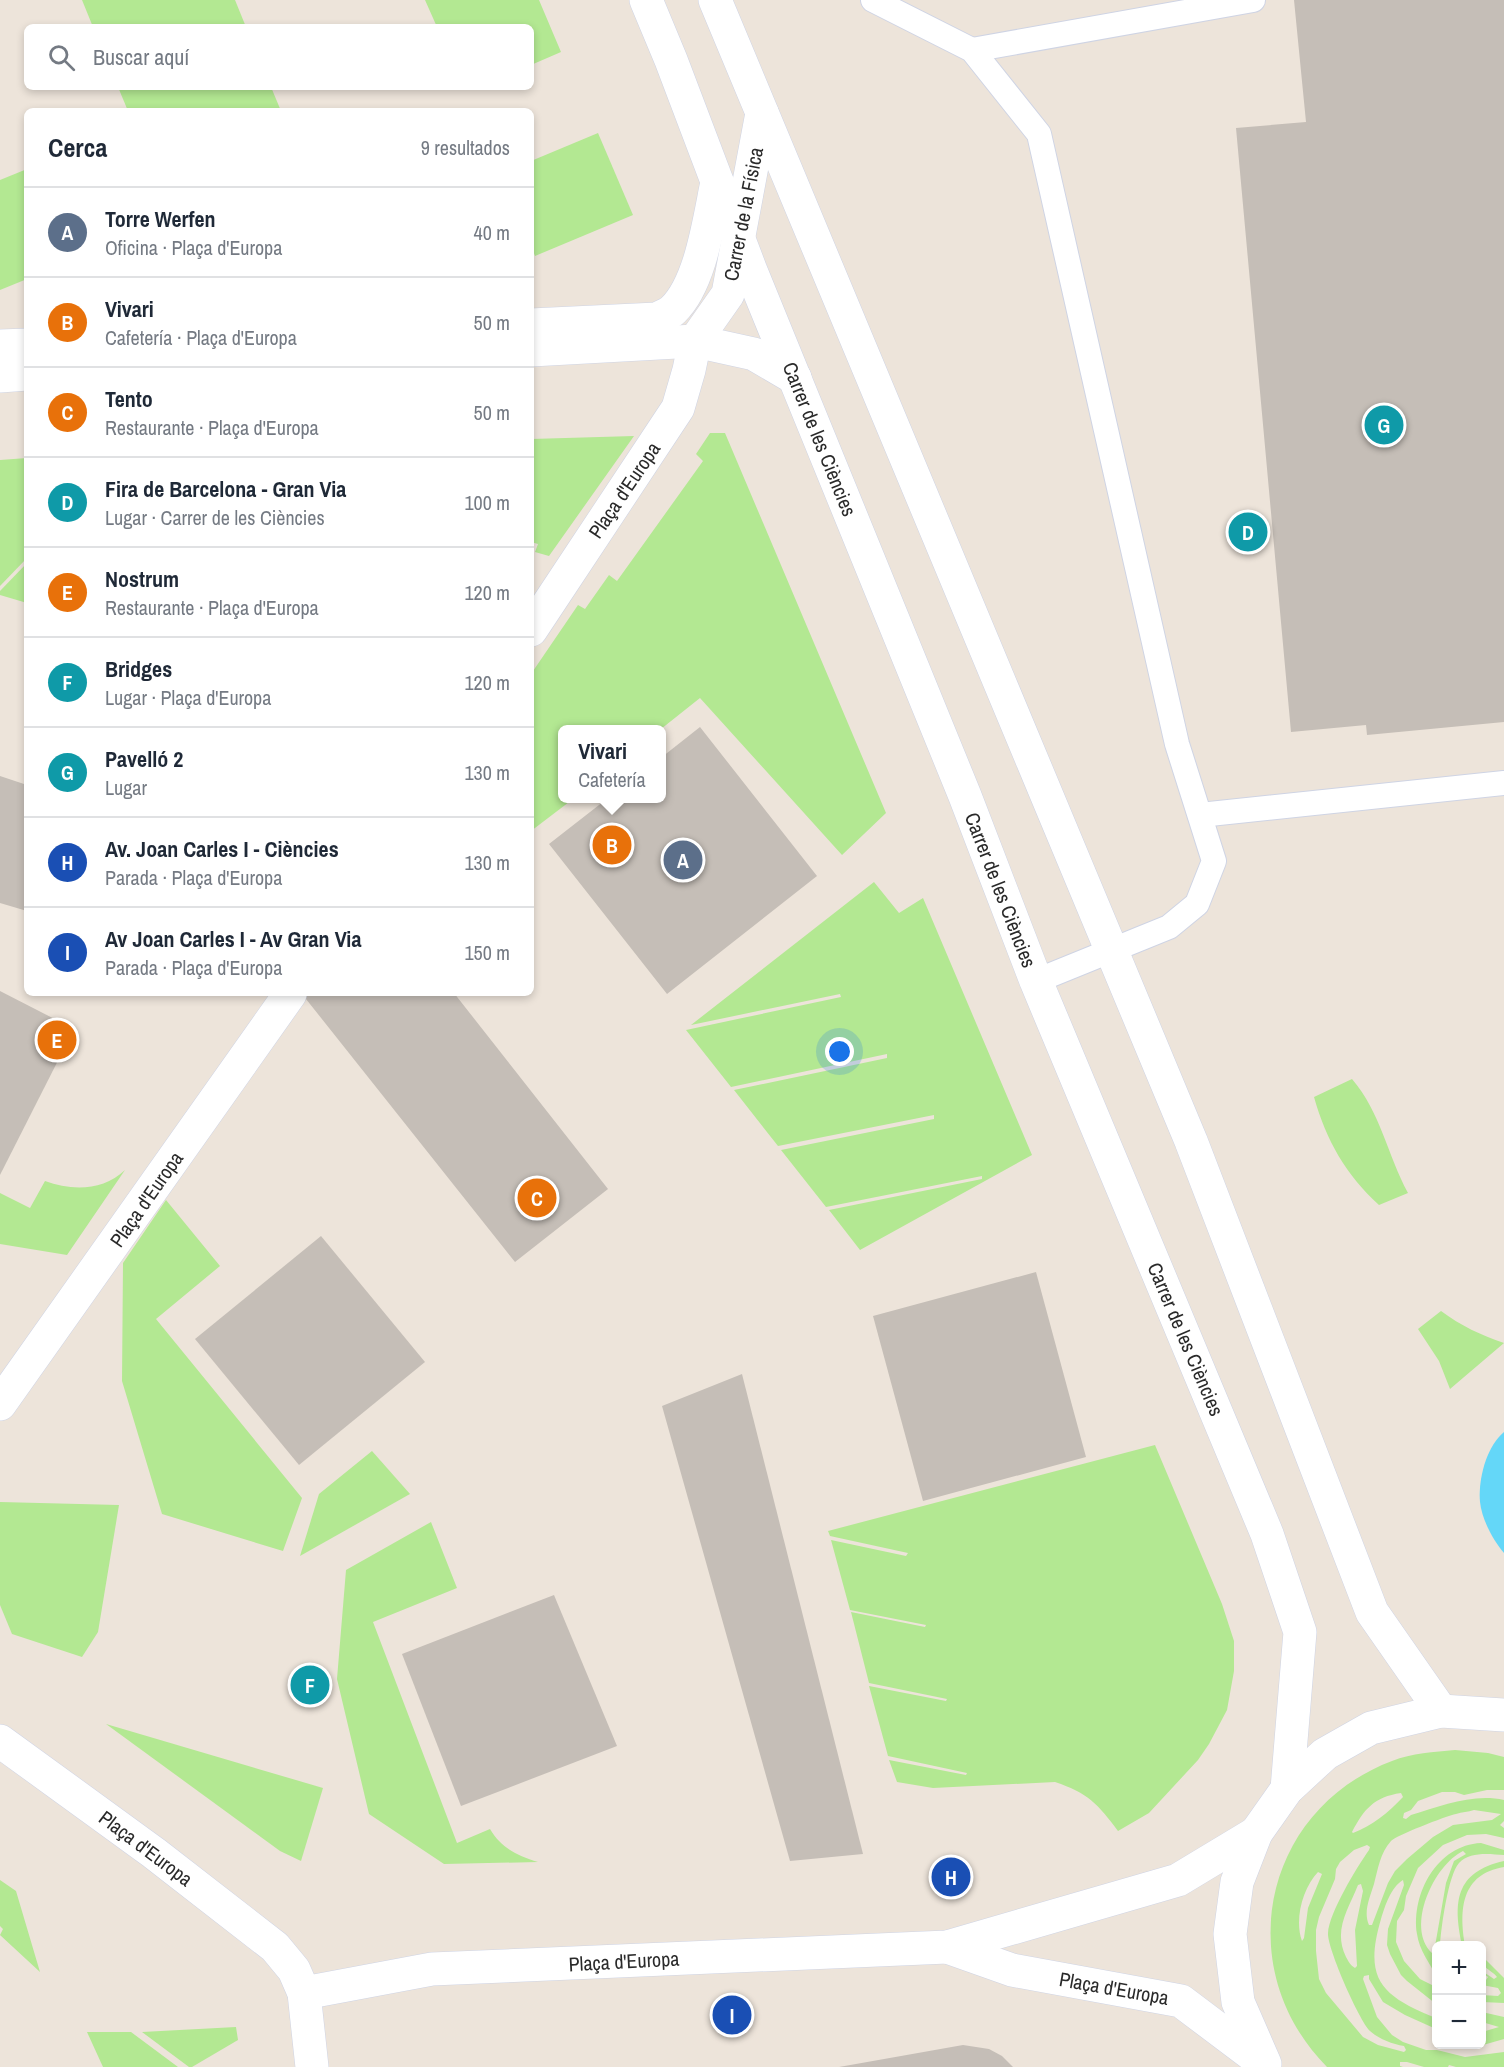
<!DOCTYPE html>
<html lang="es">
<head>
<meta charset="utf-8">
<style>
	:root { --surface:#fff; --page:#f6f6f7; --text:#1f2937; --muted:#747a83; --line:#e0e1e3; --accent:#ea580c }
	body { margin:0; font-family:"Archivo Narrow",sans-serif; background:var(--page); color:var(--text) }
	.controls { position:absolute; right:18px; bottom:18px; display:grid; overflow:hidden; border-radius:9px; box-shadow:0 3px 9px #0003 }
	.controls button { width:54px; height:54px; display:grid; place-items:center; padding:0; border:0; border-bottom:2px solid var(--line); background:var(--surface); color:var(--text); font:30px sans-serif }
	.you { position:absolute; left:840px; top:1052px; width:21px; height:21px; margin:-15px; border:4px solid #fff; border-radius:50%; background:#1a73e8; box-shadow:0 0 0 9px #1a73e833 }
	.badge { display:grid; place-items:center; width:39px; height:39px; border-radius:50%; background:var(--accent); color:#fff; font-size:20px; font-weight:700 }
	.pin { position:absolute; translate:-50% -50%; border:3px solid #fff; box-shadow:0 2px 6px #0006 }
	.popup { position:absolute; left:558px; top:725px; width:108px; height:78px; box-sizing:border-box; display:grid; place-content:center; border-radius:9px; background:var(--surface); filter:drop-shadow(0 2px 4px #0005); font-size:20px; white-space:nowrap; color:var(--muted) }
	.popup b { font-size:22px; color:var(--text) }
	.popup::after { content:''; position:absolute; left:50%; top:100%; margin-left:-12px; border:12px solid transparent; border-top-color:var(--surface) }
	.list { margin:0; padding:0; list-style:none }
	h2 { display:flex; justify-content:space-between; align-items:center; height:78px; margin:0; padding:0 24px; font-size:26px }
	h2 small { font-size:20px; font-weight:400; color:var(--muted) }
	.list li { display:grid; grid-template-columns:39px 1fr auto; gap:18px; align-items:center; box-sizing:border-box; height:90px; padding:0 24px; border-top:2px solid var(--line) }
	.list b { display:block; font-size:22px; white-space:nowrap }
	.list p { margin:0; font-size:20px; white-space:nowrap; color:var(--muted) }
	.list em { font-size:20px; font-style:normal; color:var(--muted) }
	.icon { flex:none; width:33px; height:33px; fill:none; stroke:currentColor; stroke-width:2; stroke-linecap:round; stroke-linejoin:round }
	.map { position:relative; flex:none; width:1504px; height:2067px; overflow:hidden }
	.search { position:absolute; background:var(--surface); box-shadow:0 3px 9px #0003; left:24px; top:24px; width:510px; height:66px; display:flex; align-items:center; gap:15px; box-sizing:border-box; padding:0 21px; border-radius:9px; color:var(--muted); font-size:22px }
	.panel { position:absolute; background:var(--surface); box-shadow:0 3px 9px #0003; left:24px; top:108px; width:510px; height:888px; border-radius:9px }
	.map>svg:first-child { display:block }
</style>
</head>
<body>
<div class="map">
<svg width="1504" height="2067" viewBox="0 0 1504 2067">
	<rect width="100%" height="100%" fill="#ede4da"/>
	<g fill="#b3e892" fill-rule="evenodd">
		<path d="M 82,0 L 235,0 L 246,27 L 93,27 Z"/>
		<path d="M 425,0 L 539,0 L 561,52 L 531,65 L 531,27 L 437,27 Z"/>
		<path d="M 118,87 L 271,87 L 281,111 L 128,111 Z"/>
		<path d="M 598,133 L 633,215 L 535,256 L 531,245 L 531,161 Z"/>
		<path d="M 27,169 L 27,279 L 0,290 L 0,180 Z"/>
		<path d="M 710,433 L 725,433 L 886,813 L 842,855 L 700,698 L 661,729 L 562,730 L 562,798 L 573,799 L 531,831 L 531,674 L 578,605 L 585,609 L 609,575 L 617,581 L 703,461 L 696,454 Z"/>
		<path d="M 634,436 L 549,556 L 535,552 L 538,544 L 531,542 L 531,439 Z"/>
		<path d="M 27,458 L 27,558 L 0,586 L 0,460 Z"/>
		<path d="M 27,563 L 27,603 L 0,595 L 0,591 Z"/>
		<path d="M 874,882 L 899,913 L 923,898 L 1032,1155 L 860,1250 L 829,1210 L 982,1179 L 982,1176 L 826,1207 L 781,1150 L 934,1119 L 934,1115 L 778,1146 L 734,1090 L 887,1058 L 887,1054 L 731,1087 L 686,1030 L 841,997 L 840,994 L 691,1025 Z"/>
		<path d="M 1352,1079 C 1381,1113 1387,1154 1408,1193 L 1379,1205 C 1346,1175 1326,1140 1314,1097 Z"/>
		<path d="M 125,1170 L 67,1255 L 0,1244 L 0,1193 L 30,1208 L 45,1181 C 72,1191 103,1191 125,1170 Z"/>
		<path d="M 166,1200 L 220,1266 L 156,1319 L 302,1498 L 283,1551 L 162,1514 L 122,1381 L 123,1263 Z"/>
		<path d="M 1441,1311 C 1461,1326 1481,1335 1504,1343 L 1450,1389 L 1439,1361 L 1418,1329 Z"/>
		<path d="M 1155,1445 L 1222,1604 L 1234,1641 L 1234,1671 L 1227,1710 L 1209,1744 L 1198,1760 L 1149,1813 L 1118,1831 C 1098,1804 1088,1793 1055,1782 L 933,1788 L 897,1782 L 889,1760 L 966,1775 L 967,1773 L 888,1756 L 869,1686 L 946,1701 L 947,1699 L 869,1683 L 851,1612 L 925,1627 L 926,1625 L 850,1610 L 831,1540 L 906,1556 L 908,1553 L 830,1536 L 828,1531 Z"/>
		<path d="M 372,1451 L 410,1494 L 300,1556 L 319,1494 Z"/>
		<path d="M 0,1502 L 119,1505 L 98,1632 L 82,1657 L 12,1634 L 0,1605 Z"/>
		<path d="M 431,1522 L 457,1588 L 373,1622 L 457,1843 L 490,1829 C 502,1849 517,1855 538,1862 L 444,1864 L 369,1814 L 337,1679 L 346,1570 Z"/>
		<path d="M 106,1724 L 323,1788 L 301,1861 L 280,1851 Z"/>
		<path d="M 1455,1750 L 1488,1753 L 1504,1757 L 1504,1790 L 1487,1790 L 1464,1795 L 1455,1792 L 1442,1792 L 1418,1801 L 1411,1810 L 1404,1813 L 1403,1818 L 1406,1819 L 1411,1815 C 1441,1806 1473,1793 1504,1800 L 1504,1821 L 1500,1825 L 1504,1828 L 1504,1838 L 1486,1834 L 1467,1835 L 1443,1845 L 1418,1868 L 1406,1896 L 1404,1910 L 1397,1921 L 1396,1942 L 1404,1961 L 1420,1979 L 1432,1985 L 1436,1991 L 1436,2004 L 1407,1981 L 1401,1975 L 1390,1954 L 1387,1945 L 1388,1929 L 1404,1885 L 1403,1880 C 1391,1887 1385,1906 1381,1919 C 1363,1980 1382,1996 1436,2018 L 1436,2029 L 1405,2015 L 1383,2002 L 1369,1979 L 1369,1975 L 1364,1976 L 1363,1979 L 1377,2017 L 1392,2035 L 1403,2042 L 1426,2050 L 1437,2050 L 1465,2057 L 1504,2052 L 1504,2067 L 1456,2067 L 1449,2065 L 1448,2067 L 1424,2067 L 1407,2062 L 1400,2062 L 1400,2066 L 1403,2067 L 1327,2067 C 1230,1969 1262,1810 1392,1761 C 1412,1753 1434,1752 1455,1750 ZM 1401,1793 L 1403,1797 C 1389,1812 1372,1826 1353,1833 L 1352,1832 C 1364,1809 1374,1797 1401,1793 ZM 1474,1810 L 1501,1814 L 1492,1820 L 1453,1825 L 1433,1837 L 1407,1859 L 1395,1871 L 1388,1883 L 1372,1925 L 1369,1925 C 1363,1912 1370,1897 1374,1884 C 1378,1869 1380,1853 1391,1841 C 1395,1836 1446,1816 1456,1814 C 1462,1812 1468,1812 1474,1810 ZM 1367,1845 L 1370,1847 L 1369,1850 C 1357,1867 1329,1913 1328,1933 C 1327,1948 1359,2020 1370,2031 C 1379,2039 1392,2044 1404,2046 L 1406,2050 L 1404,2052 L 1378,2045 L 1363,2037 L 1326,1993 L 1319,1979 L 1316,1951 L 1316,1930 L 1319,1917 L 1335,1879 L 1336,1869 L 1340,1862 L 1354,1850 ZM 1318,1872 L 1322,1874 L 1308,1908 L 1304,1938 L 1302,1941 C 1294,1919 1303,1888 1318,1872 ZM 1361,1884 L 1363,1891 L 1355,1930 L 1357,1966 L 1355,1968 C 1350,1965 1349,1962 1346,1957 C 1333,1930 1348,1910 1358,1885 Z"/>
		<path d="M 1481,1843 L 1504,1850 L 1504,1855 C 1490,1854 1470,1851 1459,1863 C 1448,1875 1441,1929 1440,1945 L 1436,1946 L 1436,1976 C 1430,1963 1419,1950 1417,1934 C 1411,1894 1437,1845 1481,1843 ZM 1463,1851 L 1466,1854 L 1454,1861 L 1446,1883 L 1434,1952 L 1432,1953 C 1405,1927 1434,1865 1463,1851 Z"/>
		<path d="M 1504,1861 L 1504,1867 C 1461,1874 1459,1910 1465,1945 L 1462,1945 C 1453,1902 1455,1872 1504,1861 Z"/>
		<path d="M 0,1880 L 16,1891 L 40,1972 L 0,1935 L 3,1929 L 0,1926 Z"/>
		<path d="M 1482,1956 L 1504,1978 L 1504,2003 L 1482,2002 L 1482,1995 L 1498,1996 L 1501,1993 L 1498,1988 L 1482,1985 L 1482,1980 L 1486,1980 L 1488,1977 L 1482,1973 L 1482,1971 L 1494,1979 L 1497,1977 C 1491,1969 1481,1969 1482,1956 Z"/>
		<path d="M 1482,2012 L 1504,2017 L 1504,2039 L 1483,2045 L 1481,2045 L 1482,2032 L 1499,2027 L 1482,2022 Z"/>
		<path d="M 236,2027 L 238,2040 L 192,2067 L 189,2067 L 142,2032 Z"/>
		<path d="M 87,2032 L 131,2032 L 178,2067 L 103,2067 Z"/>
	</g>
	<path fill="#64d7f8" d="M 1504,1432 L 1504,1553 C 1493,1540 1482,1520 1480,1502 C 1478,1480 1486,1447 1504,1432 Z"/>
	<g fill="#c5beb7">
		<path d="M 1294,0 L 1504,0 L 1504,722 L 1367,735 L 1366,725 L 1291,732 L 1236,128 L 1306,122 Z"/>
		<path d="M 700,727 L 817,876 L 667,994 L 549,844 L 608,798 L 662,798 L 662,757 Z"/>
		<path d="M 0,776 L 27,785 L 27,911 L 0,903 Z"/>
		<path d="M 0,991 L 74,1029 L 0,1175 Z"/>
		<path d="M 454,993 L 608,1189 L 515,1262 L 306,999 L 289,994 Z"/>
		<path d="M 321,1236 L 425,1362 L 299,1465 L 195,1339 Z"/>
		<path d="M 1036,1272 L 1086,1457 L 923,1501 L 873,1316 Z"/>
		<path d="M 742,1374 L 863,1854 L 790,1861 L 662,1406 Z"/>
		<path d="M 554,1595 L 617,1746 L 461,1806 L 402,1654 Z"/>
		<path d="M 963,2045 L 989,2049 L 1002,2056 L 1013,2067 L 839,2067 Z"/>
	</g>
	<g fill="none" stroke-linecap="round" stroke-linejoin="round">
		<defs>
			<g id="service">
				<path d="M 873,0 L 972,50 L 1039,134 L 1177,744 L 1214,861 L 1197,904 L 1169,927 L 1036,981"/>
				<path d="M 972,50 L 1253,0"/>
				<path d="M 1200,815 L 1504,783"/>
			</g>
			<g id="minor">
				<path d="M 646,0 L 671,60 L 751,271 L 965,796 L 1036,981 L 1267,1534 L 1300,1632 L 1287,1789"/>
				<path d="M 715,0 L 1191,1141 L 1372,1612 L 1441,1711"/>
				<path d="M 531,325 L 657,319 C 662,316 669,314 673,310 C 701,283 709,220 717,182"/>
				<path d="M 0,346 L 27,345"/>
				<path d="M 531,350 L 695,341 L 754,354 L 795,378"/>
				<path d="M 0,376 L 27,374"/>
				<path d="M 531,630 L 678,408 L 689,370 L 695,341 L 728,294 L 762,113"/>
				<path d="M 0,1404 L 290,994"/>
				<path d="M 947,1947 L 1012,1970 L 1181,2001 L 1262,2062"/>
				<path d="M 304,1993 L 432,1969 L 947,1947 L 1178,1880 L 1256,1833"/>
				<path d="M 1265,2064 L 1238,2002 L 1230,1934 L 1237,1882 L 1256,1833 L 1287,1789 L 1325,1754 L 1371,1728 L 1441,1711 L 1504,1715"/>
			</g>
			<path id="secondary" d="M 0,1741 L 154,1853 L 275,1947 L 294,1970 L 304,1993 L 312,2067"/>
		</defs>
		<use href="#service" stroke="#cfd4e4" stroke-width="26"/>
		<use href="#minor" stroke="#cfd4e4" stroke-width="34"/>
		<use href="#secondary" stroke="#cfd4e4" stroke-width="34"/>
		<use href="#service" stroke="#fff" stroke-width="24"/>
		<use href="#minor" stroke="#fff" stroke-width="33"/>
		<use href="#secondary" stroke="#fff" stroke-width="33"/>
	</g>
	<g text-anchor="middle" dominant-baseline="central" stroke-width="6" stroke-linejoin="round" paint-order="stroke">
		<g font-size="20" fill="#2a2a2a" stroke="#fff">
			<text transform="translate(743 214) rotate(-79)">Carrer de la Física</text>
			<text transform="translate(820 439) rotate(68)">Carrer de les Ciències</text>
			<text transform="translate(624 490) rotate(-56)">Plaça d'Europa</text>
			<text transform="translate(1001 890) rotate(69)">Carrer de les Ciències</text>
			<text transform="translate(146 1199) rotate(-55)">Plaça d'Europa</text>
			<text transform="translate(1186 1339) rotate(67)">Carrer de les Ciències</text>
			<text transform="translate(146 1848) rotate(37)">Plaça d'Europa</text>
			<text transform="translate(624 1961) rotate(-3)">Plaça d'Europa</text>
			<text transform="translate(1114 1988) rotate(10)">Plaça d'Europa</text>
		</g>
	</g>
</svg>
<div class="controls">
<button>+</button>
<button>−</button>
</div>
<div class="you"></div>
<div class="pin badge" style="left:683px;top:860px;background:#5c6f8a">A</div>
<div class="pin badge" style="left:612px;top:845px;background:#e8710a">B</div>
<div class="popup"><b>Vivari</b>Cafetería</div>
<div class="pin badge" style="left:537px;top:1198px;background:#e8710a">C</div>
<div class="pin badge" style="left:1248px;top:532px;background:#0f9aa8">D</div>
<div class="pin badge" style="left:57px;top:1040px;background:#e8710a">E</div>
<div class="pin badge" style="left:310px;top:1685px;background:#0f9aa8">F</div>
<div class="pin badge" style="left:1384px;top:425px;background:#0f9aa8">G</div>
<div class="pin badge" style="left:951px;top:1877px;background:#1a4fb4">H</div>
<div class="pin badge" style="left:732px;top:2015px;background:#1a4fb4">I</div>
<div class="search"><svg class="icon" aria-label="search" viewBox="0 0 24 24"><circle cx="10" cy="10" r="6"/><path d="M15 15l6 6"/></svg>Buscar aquí</div>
<section class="panel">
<h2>Cerca<small>9 resultados</small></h2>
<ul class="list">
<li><span class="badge" style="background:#5c6f8a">A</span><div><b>Torre Werfen</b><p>Oficina · Plaça d'Europa</p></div><em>40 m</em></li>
<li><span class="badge" style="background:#e8710a">B</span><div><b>Vivari</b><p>Cafetería · Plaça d'Europa</p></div><em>50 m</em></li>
<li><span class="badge" style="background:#e8710a">C</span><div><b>Tento</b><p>Restaurante · Plaça d'Europa</p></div><em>50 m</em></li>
<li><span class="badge" style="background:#0f9aa8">D</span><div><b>Fira de Barcelona - Gran Via</b><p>Lugar · Carrer de les Ciències</p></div><em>100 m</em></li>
<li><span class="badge" style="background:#e8710a">E</span><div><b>Nostrum</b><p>Restaurante · Plaça d'Europa</p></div><em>120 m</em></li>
<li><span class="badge" style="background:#0f9aa8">F</span><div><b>Bridges</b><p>Lugar · Plaça d'Europa</p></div><em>120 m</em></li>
<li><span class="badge" style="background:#0f9aa8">G</span><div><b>Pavelló 2</b><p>Lugar</p></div><em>130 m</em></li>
<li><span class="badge" style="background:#1a4fb4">H</span><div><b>Av. Joan Carles I - Ciències</b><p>Parada · Plaça d'Europa</p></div><em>130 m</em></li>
<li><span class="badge" style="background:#1a4fb4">I</span><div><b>Av Joan Carles I - Av Gran Via</b><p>Parada · Plaça d'Europa</p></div><em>150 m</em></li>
</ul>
</section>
</div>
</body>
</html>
